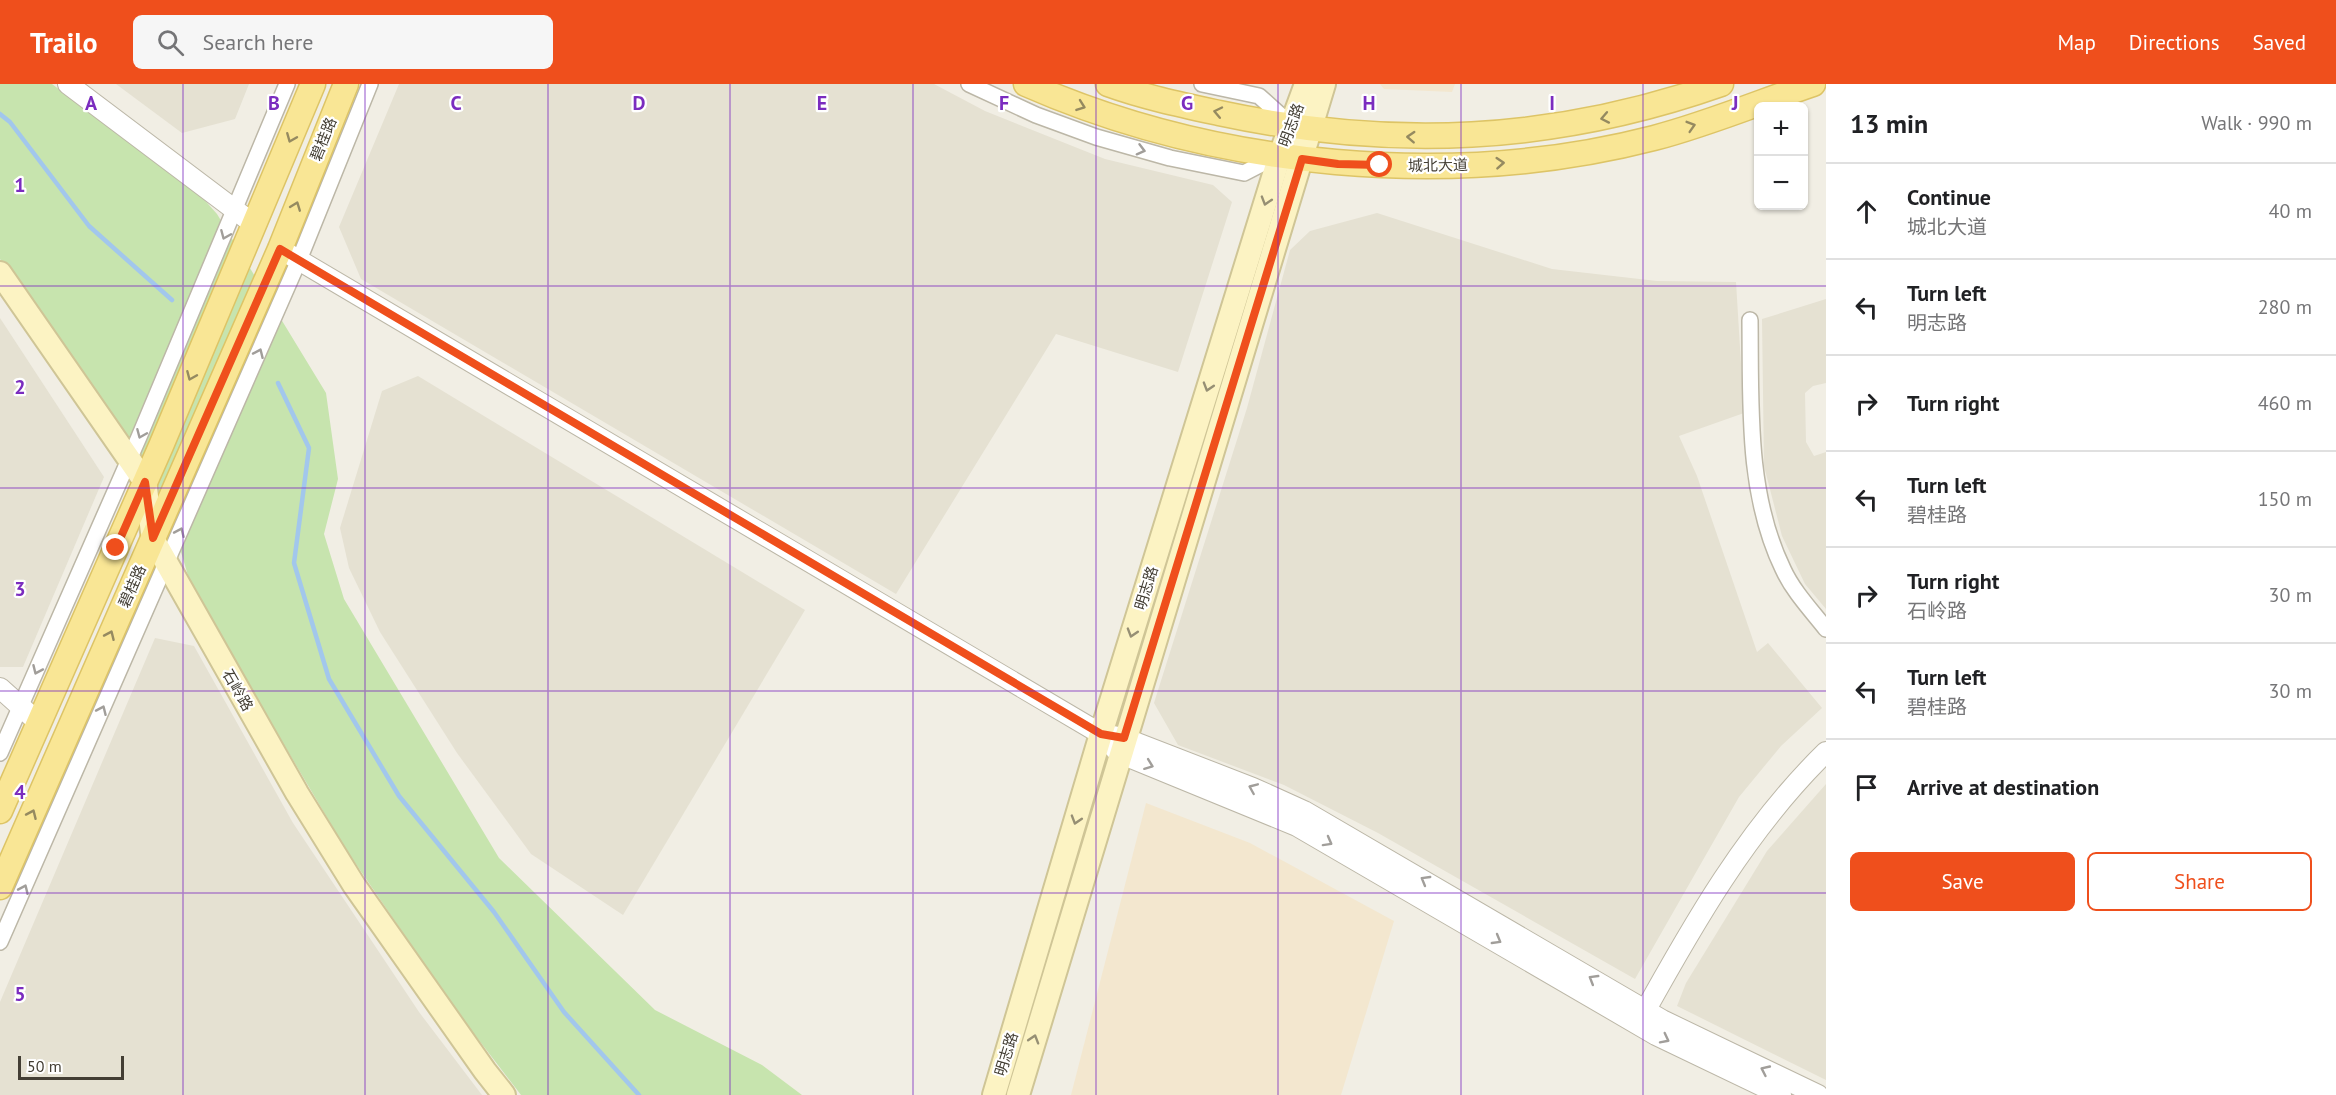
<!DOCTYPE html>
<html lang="en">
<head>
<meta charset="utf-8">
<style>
	:root { --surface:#fff; --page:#f6f6f6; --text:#202124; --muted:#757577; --line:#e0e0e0; --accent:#ef4f1c }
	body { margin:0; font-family:"PT Sans","Noto Sans SC",sans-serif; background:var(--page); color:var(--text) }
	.controls { position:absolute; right:18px; top:18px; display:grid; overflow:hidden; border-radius:9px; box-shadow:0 2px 4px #0004 }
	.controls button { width:54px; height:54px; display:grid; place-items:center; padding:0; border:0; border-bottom:2px solid var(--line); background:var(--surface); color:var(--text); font:30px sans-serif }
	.scale { position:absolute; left:18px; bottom:15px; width:106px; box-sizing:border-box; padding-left:6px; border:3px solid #433e34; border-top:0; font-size:16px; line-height:21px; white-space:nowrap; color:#433e34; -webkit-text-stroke:4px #fff; paint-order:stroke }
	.stop { position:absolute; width:18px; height:18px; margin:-14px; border:4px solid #ef4f1c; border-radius:50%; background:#fff }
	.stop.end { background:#ef4f1c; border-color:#fff; box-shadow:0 2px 6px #0008 }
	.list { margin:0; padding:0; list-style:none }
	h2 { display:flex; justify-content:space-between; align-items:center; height:78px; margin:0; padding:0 24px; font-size:26px }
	h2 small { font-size:20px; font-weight:400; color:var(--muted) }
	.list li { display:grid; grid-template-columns:39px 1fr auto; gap:18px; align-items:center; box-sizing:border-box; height:96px; padding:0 24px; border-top:2px solid var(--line) }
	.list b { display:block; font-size:22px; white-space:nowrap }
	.list p { margin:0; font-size:20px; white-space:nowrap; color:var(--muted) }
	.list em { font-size:20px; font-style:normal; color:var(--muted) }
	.actions { display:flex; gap:12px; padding:18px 24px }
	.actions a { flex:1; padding:14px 0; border:2px solid var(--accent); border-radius:9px; text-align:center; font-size:21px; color:var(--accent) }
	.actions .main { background:var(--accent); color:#fff }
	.icon { flex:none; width:33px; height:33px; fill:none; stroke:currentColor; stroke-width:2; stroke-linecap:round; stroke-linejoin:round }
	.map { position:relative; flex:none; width:1826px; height:1011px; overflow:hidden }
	header { display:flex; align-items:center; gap:36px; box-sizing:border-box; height:84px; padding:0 30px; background:var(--accent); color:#fff }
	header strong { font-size:28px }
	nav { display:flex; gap:33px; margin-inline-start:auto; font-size:21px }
	.search { width:420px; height:54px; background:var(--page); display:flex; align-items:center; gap:15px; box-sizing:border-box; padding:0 21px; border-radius:9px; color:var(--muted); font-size:22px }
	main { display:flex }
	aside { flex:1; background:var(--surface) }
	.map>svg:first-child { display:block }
</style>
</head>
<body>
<header>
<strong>Trailo</strong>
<div class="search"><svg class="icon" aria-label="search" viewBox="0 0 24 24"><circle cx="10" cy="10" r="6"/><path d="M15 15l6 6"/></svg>Search here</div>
<nav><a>Map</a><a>Directions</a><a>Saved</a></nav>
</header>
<main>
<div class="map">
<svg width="1826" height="1011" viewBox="0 0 1826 1011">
	<rect width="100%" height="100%" fill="#f1eee4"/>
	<g fill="#e5e1d2">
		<path d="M 116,0 L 249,0 L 235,35 L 182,49 Z"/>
		<path d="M 399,0 L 934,0 L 985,27 L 1105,75 L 1213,101 L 1232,118 L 1178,288 L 1056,250 L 896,510 L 361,195 L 339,143 Z"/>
		<path d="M 1377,129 L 1552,185 L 1657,197 L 1736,198 L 1744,329 L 1679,352 L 1697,392 L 1757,568 L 1768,559 L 1822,624 L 1781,662 L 1739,713 L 1635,895 L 1378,749 L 1284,701 L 1178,661 L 1154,619 L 1247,324 L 1290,166 L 1310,147 Z"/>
		<path d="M 1826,215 L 1826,299 L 1813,302 L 1805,309 L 1806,358 L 1814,372 L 1826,368 L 1826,525 L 1805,500 L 1782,452 L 1764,382 L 1762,235 Z"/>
		<path d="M 0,234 L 104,393 L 23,583 L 0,583 Z"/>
		<path d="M 418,292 L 805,526 L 623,831 L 531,770 L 457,669 L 380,548 L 349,484 L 340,444 L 382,307 Z"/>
		<path d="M 155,554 L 194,562 L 293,739 L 419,928 L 482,1011 L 0,1011 L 0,918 Z"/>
		<path d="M 1826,700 L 1826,996 L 1677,922 L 1686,899 L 1767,767 Z"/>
	</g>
	<g fill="#f3e7cf">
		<path d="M 1380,0 L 1455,0 L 1452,8 L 1384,5 Z"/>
		<path d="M 1146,719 L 1250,759 L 1394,837 L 1341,1011 L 1071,1011 Z"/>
	</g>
	<path fill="#c7e4ae" d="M 0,0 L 52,0 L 201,112 L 217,130 L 326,309 L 338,395 L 324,450 L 344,515 L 499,774 L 655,926 L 762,981 L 802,1011 L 521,1011 L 455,925 L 345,764 L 192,505 L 181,468 L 103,323 L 0,175 Z"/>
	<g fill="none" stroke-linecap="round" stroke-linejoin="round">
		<g stroke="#a2c7ec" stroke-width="4.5">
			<path d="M 0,30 L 10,38 L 89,142 L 172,216"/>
			<path d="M 278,299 L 309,364 L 294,479 L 329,595 L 399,712 L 494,828 L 564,928 L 639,1011"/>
		</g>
		<defs>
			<g id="minor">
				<path d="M 969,0 L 1036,31 L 1096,53 L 1170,74 L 1244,89 L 1279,71"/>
				<path d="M 1202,0 L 1259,12 L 1289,39"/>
				<path d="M 1750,236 C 1751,319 1746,409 1783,485 C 1793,507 1811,526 1826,545"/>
				<path d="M 0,669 L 139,353 L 287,0"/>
				<path d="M 0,858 L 299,176 L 370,0"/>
			</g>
			<g id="tertiary">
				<path d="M 68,0 L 255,141"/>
				<path d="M 280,165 L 1101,650 L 1119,669 L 1297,742 L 1656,951 L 1781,1011"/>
				<path d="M 0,604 L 39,639"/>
				<path d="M 1113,652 L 1124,654 L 1253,704 L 1304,727 L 1662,936 L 1818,1011"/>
				<path d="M 1639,938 C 1692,842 1747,745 1826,668"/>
			</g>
			<g id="secondary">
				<path d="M 0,189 L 145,398 L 153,455 L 297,709 L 354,801 L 485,987 L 504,1011"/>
				<path d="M 994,1011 L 1101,650 L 1280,71 L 1306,0"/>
				<path d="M 1018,1011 L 1324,0"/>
			</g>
			<g id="primary">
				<path d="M 1026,0 C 1217,84 1452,106 1654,54 C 1708,40 1760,18 1813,0"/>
				<path d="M 1108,0 C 1144,13 1182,21 1219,29 C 1392,66 1553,59 1721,0"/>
				<path d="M 0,727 L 161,362 L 313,0"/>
				<path d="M 0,803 L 280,165 L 346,0"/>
			</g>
		</defs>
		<use href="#minor" stroke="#bcb7a7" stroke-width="18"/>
		<use href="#tertiary" stroke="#bcb7a7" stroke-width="22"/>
		<use href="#secondary" stroke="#cfc596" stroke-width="26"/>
		<use href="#primary" stroke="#ddc466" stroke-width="27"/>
		<use href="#minor" stroke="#fff" stroke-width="15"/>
		<use href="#tertiary" stroke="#fff" stroke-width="20"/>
		<use href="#secondary" stroke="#fcf3c3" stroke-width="22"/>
		<use href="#primary" stroke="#f9e695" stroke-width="24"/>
	</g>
	<defs><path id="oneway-chevron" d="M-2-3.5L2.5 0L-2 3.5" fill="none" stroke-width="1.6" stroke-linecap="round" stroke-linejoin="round" transform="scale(1.5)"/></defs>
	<g stroke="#958a60">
		<use href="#oneway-chevron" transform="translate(1081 22) rotate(20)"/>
		<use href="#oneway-chevron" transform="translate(1218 28) rotate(-168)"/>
		<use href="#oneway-chevron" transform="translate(1605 34) rotate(169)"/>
		<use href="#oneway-chevron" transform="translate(1691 42) rotate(-17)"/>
		<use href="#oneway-chevron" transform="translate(1411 53) rotate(-177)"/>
		<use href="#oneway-chevron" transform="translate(291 54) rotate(112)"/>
		<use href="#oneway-chevron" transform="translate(1500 79) rotate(-4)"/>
		<use href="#oneway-chevron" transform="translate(296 122) rotate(-69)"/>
		<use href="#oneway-chevron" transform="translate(191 292) rotate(113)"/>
		<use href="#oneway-chevron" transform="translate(110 551) rotate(-66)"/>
		<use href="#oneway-chevron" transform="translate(32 730) rotate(-66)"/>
	</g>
	<g stroke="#a19e9a">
		<use href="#oneway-chevron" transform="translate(1141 66) rotate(15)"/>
		<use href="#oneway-chevron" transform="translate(225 151) rotate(113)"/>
		<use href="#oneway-chevron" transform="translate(259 269) rotate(-66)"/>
		<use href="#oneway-chevron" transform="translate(141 350) rotate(113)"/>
		<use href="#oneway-chevron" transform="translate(180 448) rotate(-66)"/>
		<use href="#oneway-chevron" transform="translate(37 586) rotate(114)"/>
		<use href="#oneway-chevron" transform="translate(102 626) rotate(-66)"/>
		<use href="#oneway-chevron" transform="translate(1149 681) rotate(21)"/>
		<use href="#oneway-chevron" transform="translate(1253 704) rotate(-157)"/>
		<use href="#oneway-chevron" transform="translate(1328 758) rotate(29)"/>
		<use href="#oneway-chevron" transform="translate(1425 796) rotate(-150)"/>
		<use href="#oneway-chevron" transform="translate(24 805) rotate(-66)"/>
		<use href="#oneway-chevron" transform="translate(1497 856) rotate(30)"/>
		<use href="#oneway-chevron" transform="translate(1593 895) rotate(-149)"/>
		<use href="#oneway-chevron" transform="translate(1665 955) rotate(27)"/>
		<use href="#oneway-chevron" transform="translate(1765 986) rotate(-155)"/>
	</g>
	<g stroke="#968f74">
		<use href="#oneway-chevron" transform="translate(1266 117) rotate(107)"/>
		<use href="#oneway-chevron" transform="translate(1208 303) rotate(107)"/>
		<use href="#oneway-chevron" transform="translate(1132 549) rotate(107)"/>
		<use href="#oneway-chevron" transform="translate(1076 736) rotate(107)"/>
		<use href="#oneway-chevron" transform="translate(1034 955) rotate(-73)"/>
	</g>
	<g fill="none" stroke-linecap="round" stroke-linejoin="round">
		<path stroke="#ef4f1c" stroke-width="8" d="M 116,464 L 145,398 L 153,454 L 280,165 L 1101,650 L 1124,654 L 1302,75 L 1338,80 L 1380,81"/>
	</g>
	<path fill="none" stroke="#7b2cbf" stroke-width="1.5" stroke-opacity="0.55" d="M 183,0 L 183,1011M 365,0 L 365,1011M 548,0 L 548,1011M 730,0 L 730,1011M 913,0 L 913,1011M 1096,0 L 1096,1011M 1278,0 L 1278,1011M 1461,0 L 1461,1011M 1643,0 L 1643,1011M 0,202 L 1826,202M 0,404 L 1826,404M 0,607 L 1826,607M 0,809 L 1826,809"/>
	<g text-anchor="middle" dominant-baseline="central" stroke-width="4.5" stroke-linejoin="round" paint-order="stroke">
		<g font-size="15" fill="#433e34" stroke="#fff">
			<text transform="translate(1291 41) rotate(-70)">明志路</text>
			<text transform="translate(323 55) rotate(-68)">碧桂路</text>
			<text transform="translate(1438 81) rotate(-1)">城北大道</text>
			<text transform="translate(132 502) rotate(-66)">碧桂路</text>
			<text transform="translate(1146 504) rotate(-73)">明志路</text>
			<text transform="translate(238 606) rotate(60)">石岭路</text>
			<text transform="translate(1006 970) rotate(-73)">明志路</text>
		</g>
	</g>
	<g font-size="20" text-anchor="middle" font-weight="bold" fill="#7b2cbf" stroke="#fff" stroke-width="4.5" stroke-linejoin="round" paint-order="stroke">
		<text x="91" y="26">A</text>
		<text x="274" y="26">B</text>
		<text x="456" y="26">C</text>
		<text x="639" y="26">D</text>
		<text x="822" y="26">E</text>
		<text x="1004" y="26">F</text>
		<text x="1187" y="26">G</text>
		<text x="1369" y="26">H</text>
		<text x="1552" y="26">I</text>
		<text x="1735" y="26">J</text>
		<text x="20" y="108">1</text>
		<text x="20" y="310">2</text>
		<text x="20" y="512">3</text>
		<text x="20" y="715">4</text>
		<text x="20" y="917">5</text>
	</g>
</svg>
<div class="controls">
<button>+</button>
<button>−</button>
</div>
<div class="scale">50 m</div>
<div class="stop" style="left:1380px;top:81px"></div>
<div class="stop end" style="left:116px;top:464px"></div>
</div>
<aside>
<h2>13 min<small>Walk · 990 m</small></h2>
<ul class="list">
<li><svg class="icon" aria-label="ahead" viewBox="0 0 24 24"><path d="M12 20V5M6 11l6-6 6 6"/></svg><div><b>Continue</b><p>城北大道</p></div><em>40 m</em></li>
<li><svg class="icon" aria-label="left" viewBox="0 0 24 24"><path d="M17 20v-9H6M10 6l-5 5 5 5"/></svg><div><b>Turn left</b><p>明志路</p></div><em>280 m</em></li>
<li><svg class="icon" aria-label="right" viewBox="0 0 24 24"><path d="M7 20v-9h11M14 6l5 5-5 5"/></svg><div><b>Turn right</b></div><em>460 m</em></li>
<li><svg class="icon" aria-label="left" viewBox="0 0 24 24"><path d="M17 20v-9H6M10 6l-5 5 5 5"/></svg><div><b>Turn left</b><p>碧桂路</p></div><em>150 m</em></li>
<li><svg class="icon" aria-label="right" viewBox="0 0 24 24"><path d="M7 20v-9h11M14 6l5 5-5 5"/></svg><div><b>Turn right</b><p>石岭路</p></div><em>30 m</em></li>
<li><svg class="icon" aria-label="left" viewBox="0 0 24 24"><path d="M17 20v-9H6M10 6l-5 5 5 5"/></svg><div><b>Turn left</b><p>碧桂路</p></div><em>30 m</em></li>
<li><svg class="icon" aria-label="arrive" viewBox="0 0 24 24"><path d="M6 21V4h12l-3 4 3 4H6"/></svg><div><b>Arrive at destination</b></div></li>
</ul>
<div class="actions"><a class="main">Save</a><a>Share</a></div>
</aside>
</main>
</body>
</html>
